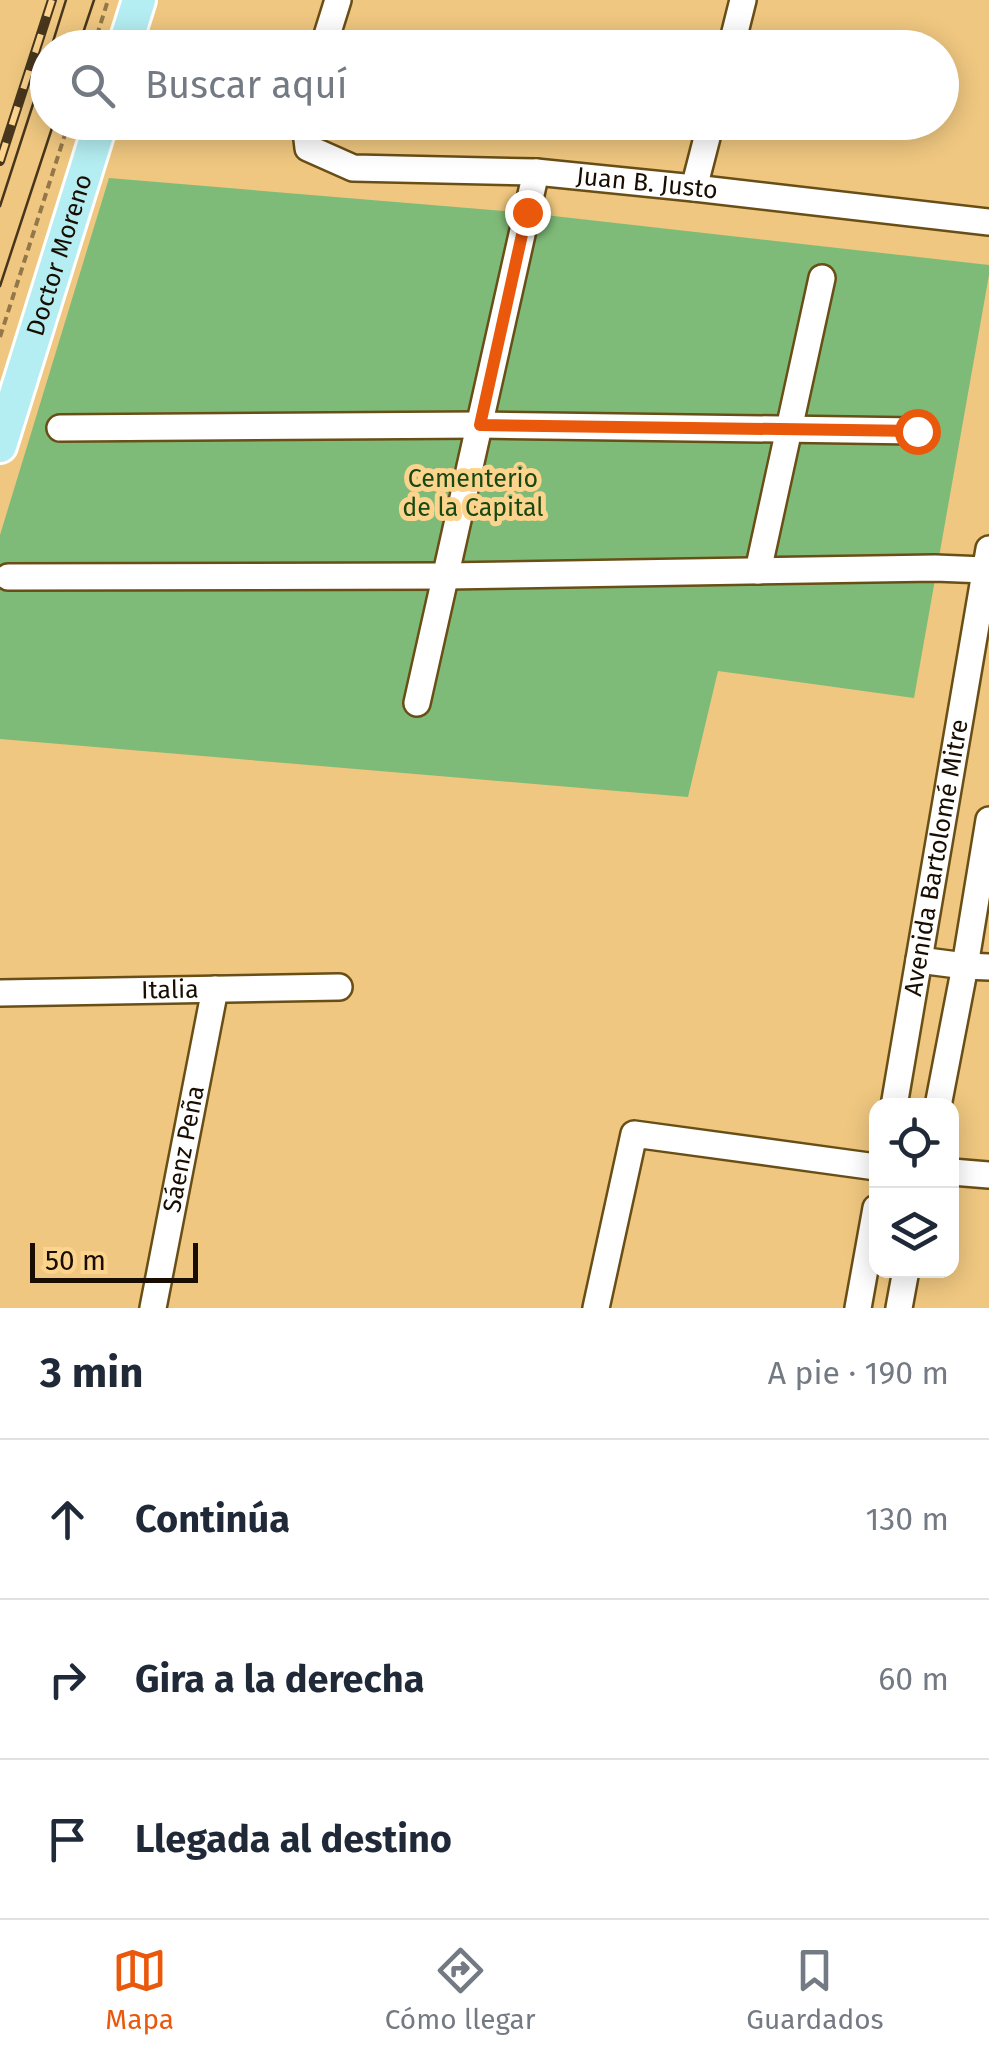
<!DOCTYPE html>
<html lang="es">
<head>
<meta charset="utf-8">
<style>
	:root { --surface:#fff; --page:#f6f6f7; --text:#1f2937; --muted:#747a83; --line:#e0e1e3; --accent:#ea580c }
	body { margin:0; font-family:"Fira Sans",sans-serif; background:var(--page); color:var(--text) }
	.controls { position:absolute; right:30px; bottom:30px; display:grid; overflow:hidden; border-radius:20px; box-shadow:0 5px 25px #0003 }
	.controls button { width:90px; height:90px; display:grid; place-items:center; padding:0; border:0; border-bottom:2px solid var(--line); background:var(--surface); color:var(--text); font:50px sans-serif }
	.scale { position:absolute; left:30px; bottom:25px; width:168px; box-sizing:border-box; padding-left:10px; border:5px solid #180d00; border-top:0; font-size:28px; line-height:35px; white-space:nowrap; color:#180d00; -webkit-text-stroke:8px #fcd48d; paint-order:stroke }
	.stop { position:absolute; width:30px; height:30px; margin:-22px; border:8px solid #ea580c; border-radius:50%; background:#fff }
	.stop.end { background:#ea580c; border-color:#fff; box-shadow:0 2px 10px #0008 }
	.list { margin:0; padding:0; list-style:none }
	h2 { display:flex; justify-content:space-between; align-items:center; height:130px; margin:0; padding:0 40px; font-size:42px }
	h2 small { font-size:32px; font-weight:400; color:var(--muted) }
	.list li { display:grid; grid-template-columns:65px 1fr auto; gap:30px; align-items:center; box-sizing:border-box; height:160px; padding:0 40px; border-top:2px solid var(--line) }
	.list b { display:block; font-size:38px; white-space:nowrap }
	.list em { font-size:32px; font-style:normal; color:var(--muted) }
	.icon { flex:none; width:55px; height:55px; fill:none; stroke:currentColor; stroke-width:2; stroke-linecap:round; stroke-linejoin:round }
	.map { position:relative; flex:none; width:989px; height:1308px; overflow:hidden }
	.search { position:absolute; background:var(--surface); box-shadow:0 5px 25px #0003; left:30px; right:30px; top:30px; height:110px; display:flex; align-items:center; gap:25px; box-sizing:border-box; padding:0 35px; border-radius:55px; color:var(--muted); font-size:38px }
	.sheet { height:610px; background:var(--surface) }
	nav { display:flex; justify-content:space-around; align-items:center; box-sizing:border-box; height:140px; border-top:2px solid var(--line); background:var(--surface); font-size:28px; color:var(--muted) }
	nav a { display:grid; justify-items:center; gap:5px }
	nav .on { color:var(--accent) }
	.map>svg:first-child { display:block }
</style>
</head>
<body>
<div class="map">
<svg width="989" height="1308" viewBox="0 0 989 1308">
	<rect width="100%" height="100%" fill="#efc780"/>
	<path fill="#7fbb78" d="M 109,178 L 527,213 L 989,265 L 989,275 L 914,698 L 718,671 L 688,797 L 0,739 L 0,535 Z"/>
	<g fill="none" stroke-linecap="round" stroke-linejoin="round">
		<defs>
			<g id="minor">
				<path d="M 323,48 L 338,0"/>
				<path d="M 731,48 L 743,0"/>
				<path id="s1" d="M 305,122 L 308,148 L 353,168 L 536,172 L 694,188 L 989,222"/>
				<path d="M 694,188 L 711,122"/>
				<path d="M 60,428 L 480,425 L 917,431"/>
				<path d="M 758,571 L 822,278"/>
				<path d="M 8,577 L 446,576 L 935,568 L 985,570"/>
				<path d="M 417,703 L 536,172"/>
				<path d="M 919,960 L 965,966 L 989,967"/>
				<path id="s2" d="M 0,993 L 339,987"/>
				<path id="s3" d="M 894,1106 L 989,549"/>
				<path d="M 938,1106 L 965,966 L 989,820"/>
				<path d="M 952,1172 L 989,1175"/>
				<path id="s4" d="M 153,1308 L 215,989"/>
				<path d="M 596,1308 L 634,1134 L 876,1167"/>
				<path d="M 858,1308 L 876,1208"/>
				<path d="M 899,1308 L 906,1270"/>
			</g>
			<g id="major">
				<path d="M 124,48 L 139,0"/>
				<path id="s5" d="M 0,446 L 101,122"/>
			</g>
		</defs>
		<use href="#minor" stroke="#694e16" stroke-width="30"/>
		<use href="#major" stroke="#fff" stroke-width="38"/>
		<g stroke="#937749" stroke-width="4" stroke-dasharray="8 5" stroke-linecap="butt">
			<path d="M 93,48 L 108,0"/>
			<path d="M 0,337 L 69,122"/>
		</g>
		<use href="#minor" stroke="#fff" stroke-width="25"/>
		<use href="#major" stroke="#b4eef2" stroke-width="32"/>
		<g stroke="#47361c" stroke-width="2.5">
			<path d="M 51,48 L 66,0"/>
			<path d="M 78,48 L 94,0"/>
			<path d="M 0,206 L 48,58"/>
			<path d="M 0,286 L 54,122"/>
		</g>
		<defs>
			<path id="rail" d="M 0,161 L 52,0"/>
		</defs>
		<use href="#rail" stroke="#47361c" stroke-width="10"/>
		<use href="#rail" stroke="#fcd48d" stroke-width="6" stroke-dasharray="19" stroke-linecap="butt"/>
	</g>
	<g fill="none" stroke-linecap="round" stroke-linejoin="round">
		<path stroke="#ea580c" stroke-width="12" d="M 527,212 L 480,425 L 917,431"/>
	</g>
	<g text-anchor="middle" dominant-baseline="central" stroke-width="10" stroke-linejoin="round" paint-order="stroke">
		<g font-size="25" fill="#180d00" stroke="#fcd48d">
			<text stroke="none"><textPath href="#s1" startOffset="370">Juan B. Justo</textPath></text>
			<text stroke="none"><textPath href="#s5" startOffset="200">Doctor Moreno</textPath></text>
			<text stroke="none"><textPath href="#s3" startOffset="252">Avenida Bartolomé Mitre</textPath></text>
			<text stroke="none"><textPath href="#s2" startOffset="170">Italia</textPath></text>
			<text stroke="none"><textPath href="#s4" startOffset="162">Sáenz Peña</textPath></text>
		</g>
		<g font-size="25" fill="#184912" stroke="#fcd48d">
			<text x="473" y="479">Cementerio<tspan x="473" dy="29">de la Capital</tspan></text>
		</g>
	</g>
</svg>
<div class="controls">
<button><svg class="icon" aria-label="locate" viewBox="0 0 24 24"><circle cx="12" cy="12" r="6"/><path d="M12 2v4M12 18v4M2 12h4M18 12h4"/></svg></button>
<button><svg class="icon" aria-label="layers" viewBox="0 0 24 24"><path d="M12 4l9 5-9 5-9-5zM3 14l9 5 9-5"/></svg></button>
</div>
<div class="scale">50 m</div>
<div class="stop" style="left:917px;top:431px"></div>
<div class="stop end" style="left:527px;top:212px"></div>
<div class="search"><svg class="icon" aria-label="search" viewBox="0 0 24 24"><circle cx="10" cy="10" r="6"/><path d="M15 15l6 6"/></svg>Buscar aquí</div>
</div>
<section class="sheet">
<h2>3 min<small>A pie · 190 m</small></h2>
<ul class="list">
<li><svg class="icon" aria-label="ahead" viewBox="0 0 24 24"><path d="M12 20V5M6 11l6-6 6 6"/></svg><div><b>Continúa</b></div><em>130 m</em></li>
<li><svg class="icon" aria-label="right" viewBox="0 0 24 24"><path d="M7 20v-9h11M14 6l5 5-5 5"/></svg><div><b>Gira a la derecha</b></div><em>60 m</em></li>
<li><svg class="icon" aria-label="arrive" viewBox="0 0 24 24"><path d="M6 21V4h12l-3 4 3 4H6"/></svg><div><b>Llegada al destino</b></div></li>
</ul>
</section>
<nav>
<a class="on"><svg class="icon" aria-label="map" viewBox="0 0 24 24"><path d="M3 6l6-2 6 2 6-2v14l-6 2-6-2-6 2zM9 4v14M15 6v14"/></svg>Mapa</a>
<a><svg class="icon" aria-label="directions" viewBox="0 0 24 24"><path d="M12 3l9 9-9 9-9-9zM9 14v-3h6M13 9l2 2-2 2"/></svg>Cómo llegar</a>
<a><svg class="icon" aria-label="saved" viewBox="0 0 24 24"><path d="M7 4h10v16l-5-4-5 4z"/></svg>Guardados</a>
</nav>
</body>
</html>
